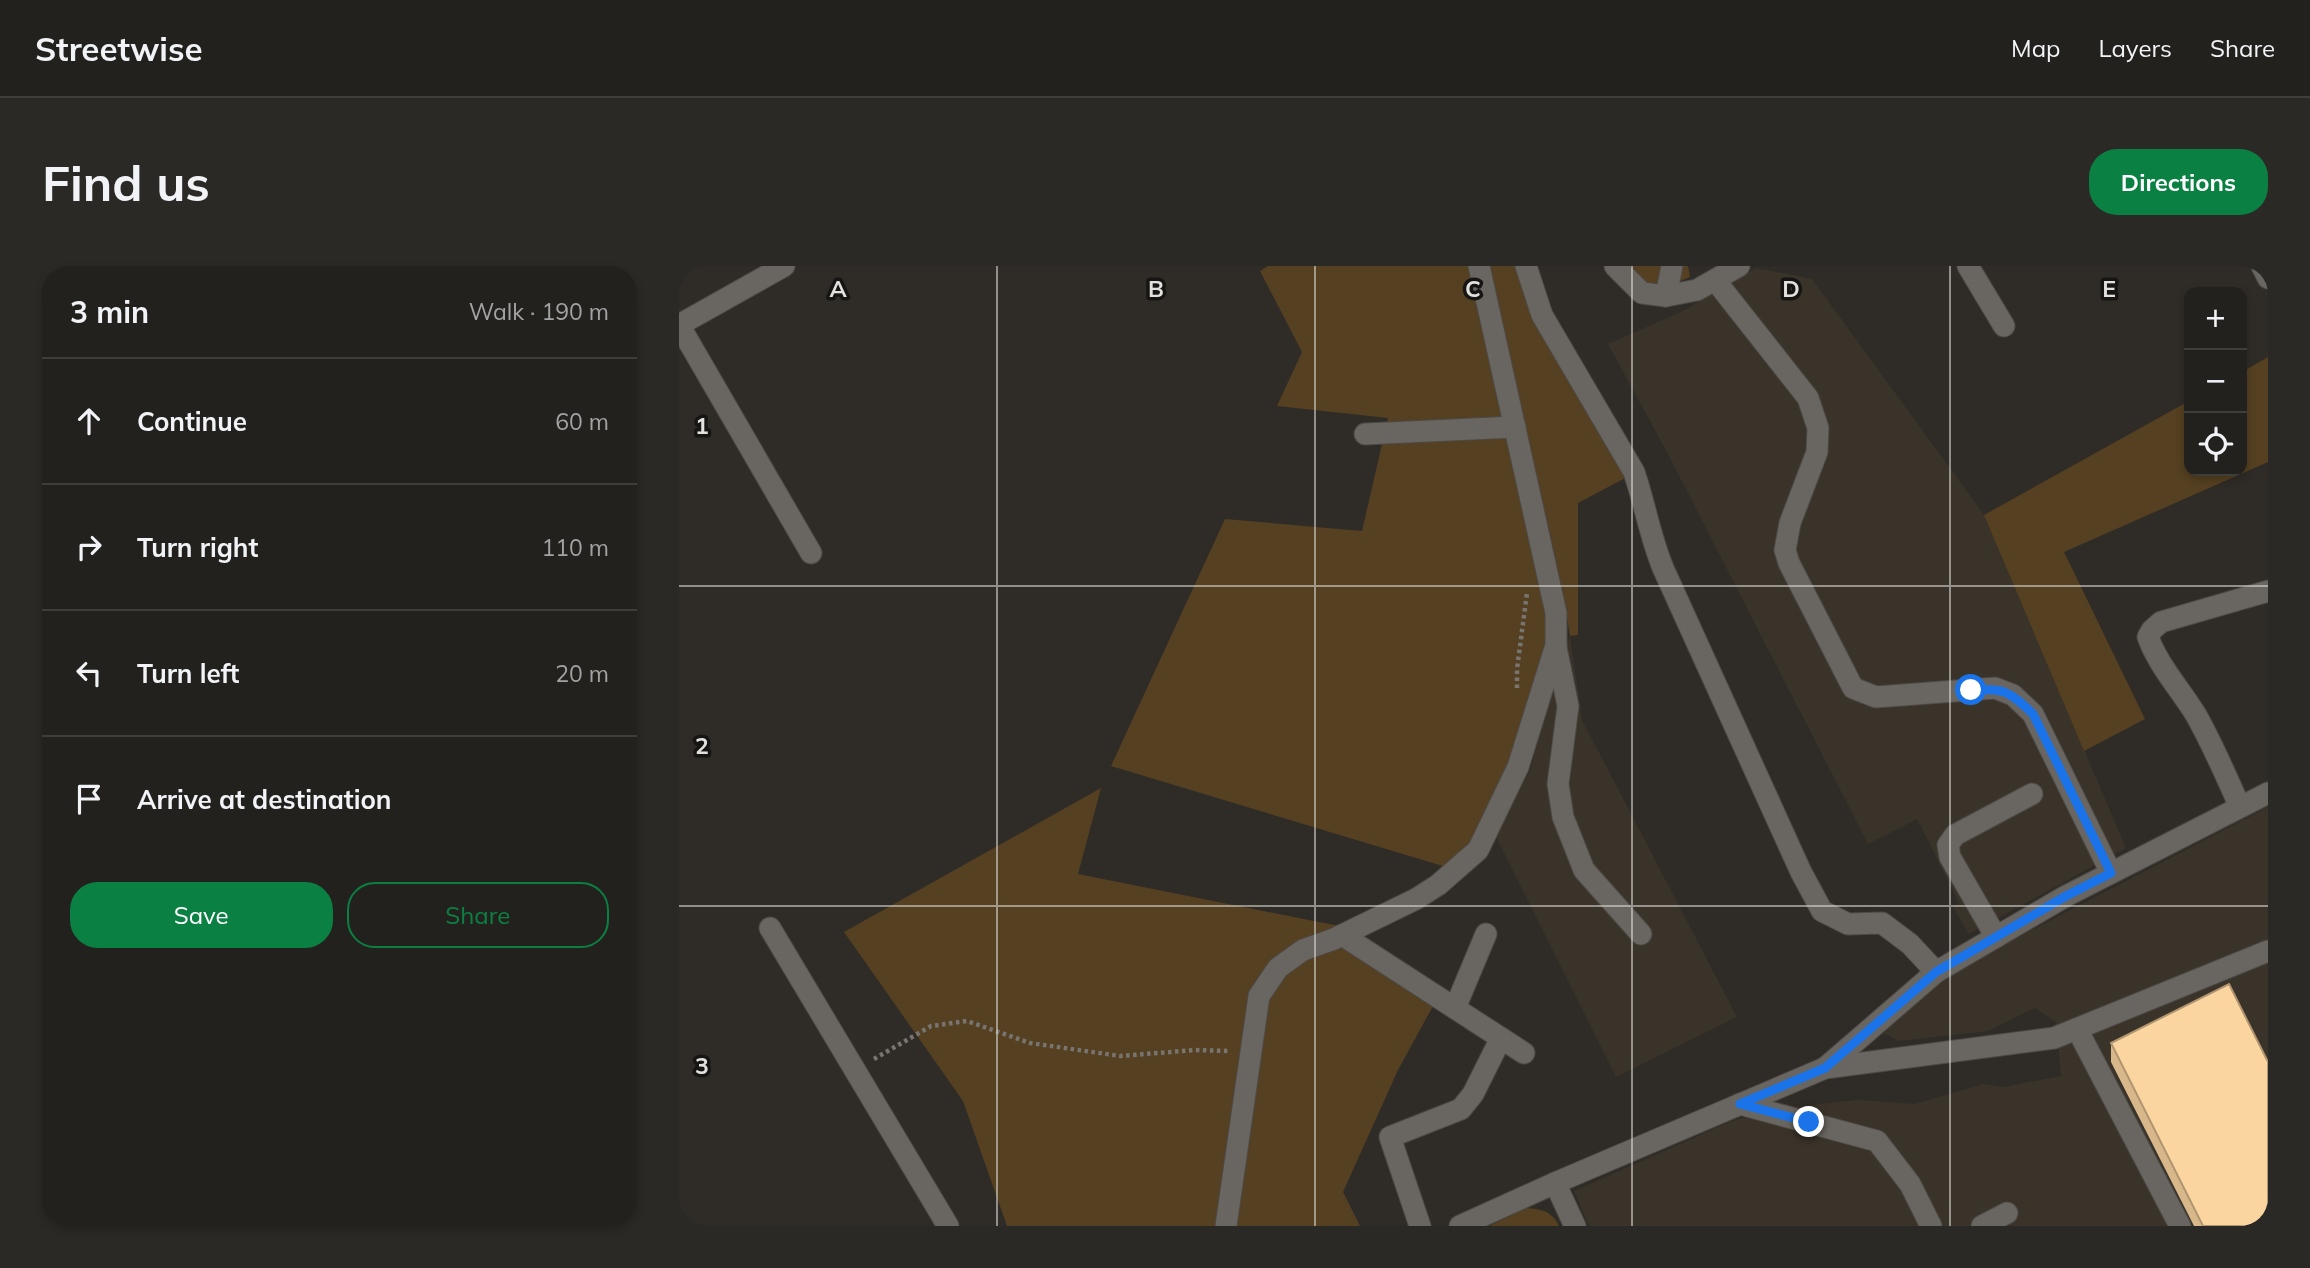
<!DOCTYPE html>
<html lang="en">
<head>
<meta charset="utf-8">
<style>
	:root { --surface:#23211d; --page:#2b2926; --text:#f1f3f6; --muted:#a3a3a4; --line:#403e3b; --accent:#0b8043 }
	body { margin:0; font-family:Mulish,sans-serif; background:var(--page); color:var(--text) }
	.controls { position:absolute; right:21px; top:21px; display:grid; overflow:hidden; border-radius:14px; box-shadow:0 4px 10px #0003 }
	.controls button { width:63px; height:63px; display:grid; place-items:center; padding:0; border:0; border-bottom:2px solid var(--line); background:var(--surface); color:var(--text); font:35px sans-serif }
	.stop { position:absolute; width:21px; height:21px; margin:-16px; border:5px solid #1a73e8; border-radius:50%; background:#fff }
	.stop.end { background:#1a73e8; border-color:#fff; box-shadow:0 2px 7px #0008 }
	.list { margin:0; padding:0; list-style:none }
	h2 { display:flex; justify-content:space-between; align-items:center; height:91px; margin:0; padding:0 28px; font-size:30px }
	h2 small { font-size:23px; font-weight:400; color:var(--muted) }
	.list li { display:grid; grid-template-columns:46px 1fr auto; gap:21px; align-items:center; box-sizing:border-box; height:126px; padding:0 28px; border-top:2px solid var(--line) }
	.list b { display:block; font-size:26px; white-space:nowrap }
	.list em { font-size:23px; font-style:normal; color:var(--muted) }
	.actions { display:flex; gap:14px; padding:21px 28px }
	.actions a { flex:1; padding:16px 0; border:2px solid var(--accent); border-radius:28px; text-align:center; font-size:24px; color:var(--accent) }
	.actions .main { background:var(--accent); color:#fff }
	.icon { flex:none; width:38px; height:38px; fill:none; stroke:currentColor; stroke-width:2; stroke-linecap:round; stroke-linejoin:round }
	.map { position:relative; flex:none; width:1589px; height:960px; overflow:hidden; border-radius:28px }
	header { display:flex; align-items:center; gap:42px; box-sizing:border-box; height:98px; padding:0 35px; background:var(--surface); border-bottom:2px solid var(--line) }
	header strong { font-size:33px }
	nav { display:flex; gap:38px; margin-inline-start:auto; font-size:24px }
	.intro { display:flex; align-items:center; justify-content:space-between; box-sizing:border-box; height:168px; padding:0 42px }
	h1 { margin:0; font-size:49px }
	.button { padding:18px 32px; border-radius:28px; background:var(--accent); color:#fff; font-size:24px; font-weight:700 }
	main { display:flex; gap:42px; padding:0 42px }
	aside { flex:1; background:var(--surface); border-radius:28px; box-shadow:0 4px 10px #0003 }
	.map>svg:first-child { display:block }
</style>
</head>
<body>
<header>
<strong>Streetwise</strong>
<nav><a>Map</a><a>Layers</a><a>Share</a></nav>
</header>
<div class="intro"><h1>Find us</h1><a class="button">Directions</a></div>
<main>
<aside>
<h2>3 min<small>Walk · 190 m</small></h2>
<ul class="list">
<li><svg class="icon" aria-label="ahead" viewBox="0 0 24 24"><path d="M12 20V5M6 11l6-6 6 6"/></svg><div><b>Continue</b></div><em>60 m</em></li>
<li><svg class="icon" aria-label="right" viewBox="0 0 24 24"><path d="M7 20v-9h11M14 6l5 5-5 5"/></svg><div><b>Turn right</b></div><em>110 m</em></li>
<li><svg class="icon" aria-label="left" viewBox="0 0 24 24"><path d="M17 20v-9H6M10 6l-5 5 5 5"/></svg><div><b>Turn left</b></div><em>20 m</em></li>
<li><svg class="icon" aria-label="arrive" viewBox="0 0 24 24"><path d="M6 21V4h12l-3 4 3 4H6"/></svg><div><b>Arrive at destination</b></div></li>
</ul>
<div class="actions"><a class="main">Save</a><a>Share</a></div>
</aside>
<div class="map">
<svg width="1589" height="960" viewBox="0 0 1589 960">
	<rect width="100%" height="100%" fill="#2f2c27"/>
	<g fill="#3a3329">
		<path d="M 1077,2 L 1133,13 L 1305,249 L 1447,582 L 1290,668 L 1274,641 L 1280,637 L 1238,553 L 1189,578 L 989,188 L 929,78 L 1004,45 Z"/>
		<path d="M 891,370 L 903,454 L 1058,751 L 937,811 L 816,569 L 852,503 L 874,409 Z"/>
		<path d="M 1589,541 L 1589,960 L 910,960 L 895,925 L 1053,855 L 1106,842 L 1178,834 L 1236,838 L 1304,818 L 1324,821 L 1382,810 L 1377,756 L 1356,742 L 1309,765 L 1219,775 L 1205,767 L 1253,716 Z"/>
	</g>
	<g fill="#554021">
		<path d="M 589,0 L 790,0 L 867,334 L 869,375 L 827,504 L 800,568 L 767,601 L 432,500 L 546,253 L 683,265 L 709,152 L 598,140 L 623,86 L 581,5 Z"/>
		<path d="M 809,0 L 838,0 L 950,210 L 899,237 L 899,369 L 891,370 L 884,326 L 816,25 Z"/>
		<path d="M 944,0 L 1009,0 L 1011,11 C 976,26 973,22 944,0 Z"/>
		<path d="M 1589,91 L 1589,196 L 1385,286 L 1466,453 L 1405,485 L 1305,249 L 1510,135 L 1510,205 L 1563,205 L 1563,106 Z"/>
		<path d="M 422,522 L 399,608 L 660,660 L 583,709 L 540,960 L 328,960 L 284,835 L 165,666 Z"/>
		<path d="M 659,678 L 754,740 L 719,804 L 664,926 L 681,960 L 555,960 L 590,732 C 612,699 621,692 659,678 Z"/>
		<path d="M 847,942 C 862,943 873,945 880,960 L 810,960 Z"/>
	</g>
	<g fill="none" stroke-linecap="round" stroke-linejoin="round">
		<defs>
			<g id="minor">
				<path d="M 847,0 L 863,49 L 955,206 C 966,238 971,271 984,302 L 1122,606 L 1143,645 L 1169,658 L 1203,657 L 1231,678 L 1257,706"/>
				<path d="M 936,0 L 963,27 L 987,30 L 1018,24 L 1060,0"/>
				<path d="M 1289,0 L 1325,60"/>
				<path d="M 1583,0 L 1589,12"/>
				<path d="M 1036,14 L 1129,132 L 1139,162 L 1138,186 L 1111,257 L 1106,284 L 1110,297 L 1174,422 L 1197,431 L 1316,422 L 1334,429 L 1354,448 L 1432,607"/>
				<path d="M 987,30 L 993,0"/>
				<path d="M 0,59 L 132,287"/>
				<path d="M 0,59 L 105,0"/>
				<path d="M 686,168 L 836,161"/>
				<path d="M 877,381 L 889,440 L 879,518 L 884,551 L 905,604 L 962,668"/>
				<path d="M 1561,541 C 1547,510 1534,479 1517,449 C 1501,423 1479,399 1469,371 L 1473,364 L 1482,356 L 1589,325"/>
				<path d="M 91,662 L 269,960"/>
				<path d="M 663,669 L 845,787"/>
				<path d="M 1317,671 L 1271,591 L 1269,579 L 1276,569 L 1353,528"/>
				<path d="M 776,742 L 807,668"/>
				<path d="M 1398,763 L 1501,960"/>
				<path d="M 1146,802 L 1375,772 L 1589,685"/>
				<path d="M 1061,838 L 1198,875 L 1231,918 L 1252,960"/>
				<path d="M 876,917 L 896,960"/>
				<path d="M 547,960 L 580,730 L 599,702 L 624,684 L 655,673 L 737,633 L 759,619 L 799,584 L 839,501 L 877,379 L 877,347 L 800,0"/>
				<path d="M 741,960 L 711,871 L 782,843 L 794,828 L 822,772"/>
				<path d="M 781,960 L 876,917 L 1146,802 L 1257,706 L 1387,630 L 1589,527"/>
				<path d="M 1303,960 L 1328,947"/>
			</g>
		</defs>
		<use href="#minor" stroke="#4d4946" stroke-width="23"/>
		<g stroke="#787571" stroke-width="4.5" stroke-dasharray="3.5 3.5" stroke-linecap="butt">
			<path d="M 838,422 L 838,403 L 848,327"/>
			<path d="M 195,793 L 252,760 L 288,755 L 351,777 L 441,790 L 516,784 L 550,785"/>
		</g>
		<use href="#minor" stroke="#696560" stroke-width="21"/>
	</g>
	<path fill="#d8b78a" d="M 1432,777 L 1589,960 L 1515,960 L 1432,796 Z"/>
	<path fill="#fbd5a0" stroke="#b09570" stroke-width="2" d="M 1550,718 L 1589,796 L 1589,960 L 1524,960 L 1432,777 Z"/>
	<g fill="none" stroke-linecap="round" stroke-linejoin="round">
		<path stroke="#1a73e8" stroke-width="9" d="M 1130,856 L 1061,838 L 1146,802 L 1257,706 L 1387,630 L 1432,607 L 1354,448 C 1330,425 1325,422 1292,424"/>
	</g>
	<path fill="none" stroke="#e3e1de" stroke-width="2" stroke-opacity="0.55" d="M 318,0 L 318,960M 636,0 L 636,960M 953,0 L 953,960M 1271,0 L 1271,960M 0,320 L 1589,320M 0,640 L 1589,640"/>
	<g font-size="23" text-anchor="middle" font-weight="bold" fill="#e3e1de" stroke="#161513" stroke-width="7" stroke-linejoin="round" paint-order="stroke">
		<text x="159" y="31">A</text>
		<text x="477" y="31">B</text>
		<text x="794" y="31">C</text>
		<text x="1112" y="31">D</text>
		<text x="1430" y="31">E</text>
		<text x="23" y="168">1</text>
		<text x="23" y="488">2</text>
		<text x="23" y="808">3</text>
	</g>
</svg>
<div class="controls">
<button>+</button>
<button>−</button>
<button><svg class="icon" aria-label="locate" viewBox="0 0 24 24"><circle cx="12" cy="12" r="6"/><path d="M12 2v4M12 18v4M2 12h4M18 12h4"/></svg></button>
</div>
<div class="stop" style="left:1292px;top:424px"></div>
<div class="stop end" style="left:1130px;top:856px"></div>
</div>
</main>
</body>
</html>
